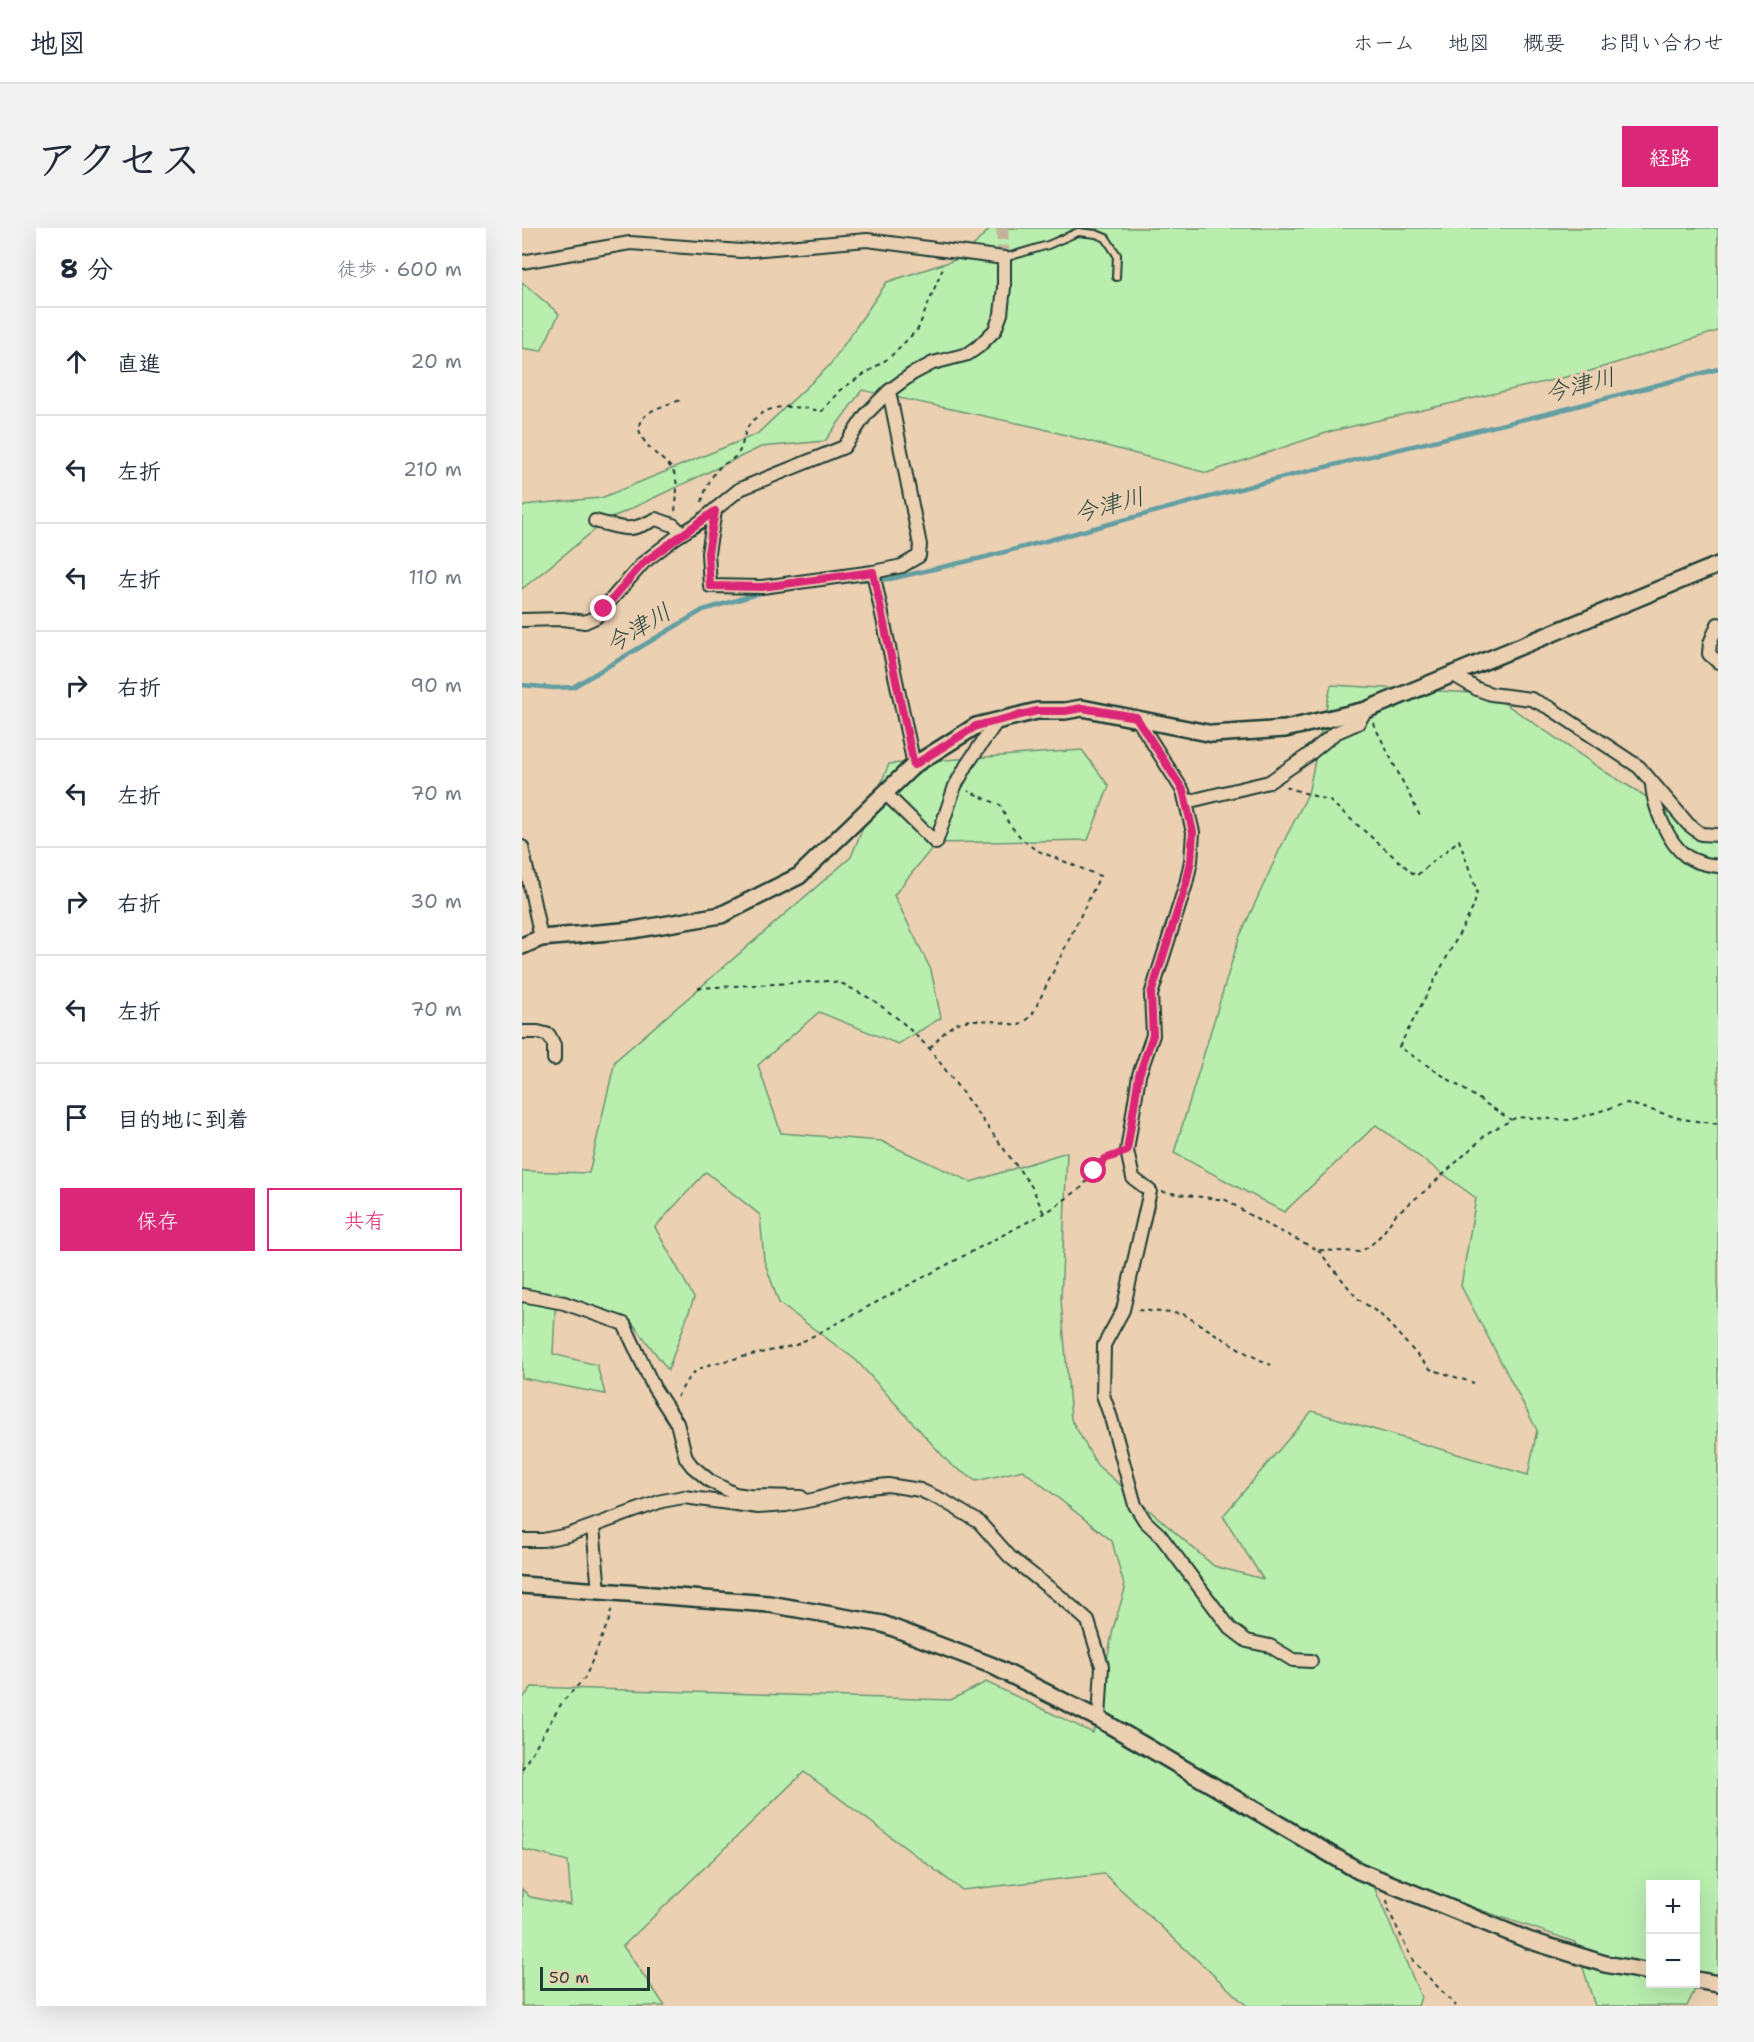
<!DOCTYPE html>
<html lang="ja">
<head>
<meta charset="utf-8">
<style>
	:root { --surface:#fff; --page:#f2f2f3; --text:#1f2937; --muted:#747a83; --line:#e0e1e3; --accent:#db2777 }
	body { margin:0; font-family:"Shantell Sans","Klee One",sans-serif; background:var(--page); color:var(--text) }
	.controls { position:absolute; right:18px; bottom:18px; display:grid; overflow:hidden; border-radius:0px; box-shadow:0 6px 24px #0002 }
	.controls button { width:54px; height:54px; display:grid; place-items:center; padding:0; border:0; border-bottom:2px solid var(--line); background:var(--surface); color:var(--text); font:30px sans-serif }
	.scale { position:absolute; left:18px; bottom:15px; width:110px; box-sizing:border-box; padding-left:6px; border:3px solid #1f3d34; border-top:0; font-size:16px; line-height:21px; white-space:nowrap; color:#1f3d34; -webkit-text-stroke:4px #ebd0b2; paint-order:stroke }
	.stop { position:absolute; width:18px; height:18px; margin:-14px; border:4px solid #db2777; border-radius:50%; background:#fff }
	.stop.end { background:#db2777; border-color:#fff; box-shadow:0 2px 6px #0008 }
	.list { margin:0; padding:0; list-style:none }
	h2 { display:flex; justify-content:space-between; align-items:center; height:78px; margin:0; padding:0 24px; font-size:26px }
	h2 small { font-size:20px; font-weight:400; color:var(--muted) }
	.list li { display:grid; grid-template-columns:39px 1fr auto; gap:18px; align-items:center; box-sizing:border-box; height:108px; padding:0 24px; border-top:2px solid var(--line) }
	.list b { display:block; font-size:22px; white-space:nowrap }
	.list em { font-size:20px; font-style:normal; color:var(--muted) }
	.actions { display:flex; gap:12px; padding:18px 24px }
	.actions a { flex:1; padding:14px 0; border:2px solid var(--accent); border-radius:0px; text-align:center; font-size:21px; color:var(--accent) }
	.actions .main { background:var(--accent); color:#fff }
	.icon { flex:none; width:33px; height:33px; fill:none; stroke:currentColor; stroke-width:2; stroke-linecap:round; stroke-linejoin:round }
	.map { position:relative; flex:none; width:1196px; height:1778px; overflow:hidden; border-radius:0px }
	header { display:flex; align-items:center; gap:36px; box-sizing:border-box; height:84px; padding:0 30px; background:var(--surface); border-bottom:2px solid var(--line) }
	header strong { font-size:28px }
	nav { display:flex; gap:33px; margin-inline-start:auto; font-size:21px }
	.intro { display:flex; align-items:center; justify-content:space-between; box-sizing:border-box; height:144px; padding:0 36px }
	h1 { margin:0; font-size:42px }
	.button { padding:15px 27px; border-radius:0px; background:var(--accent); color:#fff; font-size:21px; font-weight:700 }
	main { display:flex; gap:36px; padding:0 36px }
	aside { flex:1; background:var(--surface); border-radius:0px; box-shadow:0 6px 24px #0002 }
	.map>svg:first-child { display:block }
</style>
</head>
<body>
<header>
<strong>地図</strong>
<nav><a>ホーム</a><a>地図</a><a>概要</a><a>お問い合わせ</a></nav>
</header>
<div class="intro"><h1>アクセス</h1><a class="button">経路</a></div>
<main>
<aside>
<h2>8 分<small>徒歩 · 600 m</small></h2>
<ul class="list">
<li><svg class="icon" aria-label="ahead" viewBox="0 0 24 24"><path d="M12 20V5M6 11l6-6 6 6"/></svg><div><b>直進</b></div><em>20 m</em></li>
<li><svg class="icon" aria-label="left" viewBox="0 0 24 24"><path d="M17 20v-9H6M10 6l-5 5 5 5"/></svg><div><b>左折</b></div><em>210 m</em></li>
<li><svg class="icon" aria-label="left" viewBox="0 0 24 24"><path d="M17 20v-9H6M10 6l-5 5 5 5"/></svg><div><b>左折</b></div><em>110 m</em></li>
<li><svg class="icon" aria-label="right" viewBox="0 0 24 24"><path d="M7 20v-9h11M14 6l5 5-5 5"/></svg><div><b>右折</b></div><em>90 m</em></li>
<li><svg class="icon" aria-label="left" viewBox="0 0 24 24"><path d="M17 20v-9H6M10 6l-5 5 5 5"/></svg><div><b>左折</b></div><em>70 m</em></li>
<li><svg class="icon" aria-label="right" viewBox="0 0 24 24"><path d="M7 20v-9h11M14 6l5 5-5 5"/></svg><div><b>右折</b></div><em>30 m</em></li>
<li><svg class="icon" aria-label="left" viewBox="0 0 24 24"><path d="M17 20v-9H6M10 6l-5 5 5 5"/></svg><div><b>左折</b></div><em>70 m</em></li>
<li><svg class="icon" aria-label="arrive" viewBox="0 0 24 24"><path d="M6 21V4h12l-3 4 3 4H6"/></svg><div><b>目的地に到着</b></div></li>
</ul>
<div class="actions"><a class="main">保存</a><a>共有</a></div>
</aside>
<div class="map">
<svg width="1196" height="1778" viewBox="0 0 1196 1778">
	<rect width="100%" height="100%" fill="#ebd0b2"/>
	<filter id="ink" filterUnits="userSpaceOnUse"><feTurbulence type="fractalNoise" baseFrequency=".0167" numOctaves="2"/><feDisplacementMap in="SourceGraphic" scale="12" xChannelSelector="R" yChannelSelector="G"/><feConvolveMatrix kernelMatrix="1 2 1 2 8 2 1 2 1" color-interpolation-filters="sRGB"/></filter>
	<g filter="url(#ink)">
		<g fill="#b9eeaf" stroke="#6c9672" stroke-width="1.5" fill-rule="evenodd">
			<path d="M 469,0 L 1196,0 L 1196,103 L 1065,144 L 810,203 L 685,245 L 514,199 L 340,162 L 303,213 L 239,219 L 85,292 L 0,361 L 0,279 L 10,276 L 79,270 L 235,206 L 308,137 L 365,54 L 439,30 Z"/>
			<path d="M 0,54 L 37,86 L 19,123 L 0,120 Z"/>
			<path d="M 809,457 L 969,466 L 1085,545 L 1196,612 L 1196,1748 L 1181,1745 L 1165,1778 L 1073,1778 L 1053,1714 L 891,1659 L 853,1661 L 899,1769 L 896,1778 L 725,1778 L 582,1646 L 440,1662 L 282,1544 L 101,1718 L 143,1778 L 0,1778 L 0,1661 L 8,1669 L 49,1677 L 46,1633 L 0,1621 L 0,1471 L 10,1459 L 429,1472 L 464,1454 L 571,1505 L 591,1401 L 603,1361 L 590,1313 L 501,1242 L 454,1253 L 429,1237 L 334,1132 L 257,1075 L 242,1032 L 238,987 L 184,944 L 133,999 L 172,1070 L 146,1142 L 109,1093 L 34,1064 L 31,1126 L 75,1137 L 83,1166 L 0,1150 L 0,943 L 67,945 L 93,833 L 329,629 L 367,536 L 560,522 L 587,558 L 566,612 L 414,615 L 372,667 L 409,742 L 419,790 L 376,816 L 297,784 L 236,837 L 259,905 L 359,913 L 449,954 L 545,924 L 539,1072 L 549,1191 L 575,1237 L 692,1338 L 741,1351 L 701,1288 L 790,1183 L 1006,1247 L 1015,1202 L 939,1058 L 954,970 L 854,897 L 762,984 L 652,925 L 717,710 L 757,623 L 786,566 ZM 1128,1656 L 1174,1656 L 1174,1756 L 1128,1756 Z"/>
		</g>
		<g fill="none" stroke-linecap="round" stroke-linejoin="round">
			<g stroke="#639ea2" stroke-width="4.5">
				<path d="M 334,352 L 368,351 L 464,329 L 762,249 L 1032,184 L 1196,141"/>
				<path d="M 0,457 L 32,460 L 51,459 L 181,382 L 242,364"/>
			</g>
			<path stroke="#c2b399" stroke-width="12" stroke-dasharray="12 6" stroke-linecap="butt" d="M 480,0 L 482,30"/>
			<defs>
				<path id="service" d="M 482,30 L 526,17 L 556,4 L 574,6 L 584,10 L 595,27 L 594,49"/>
				<g id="minor">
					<path d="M 0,34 L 108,15 L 219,23 L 345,12 L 482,30 L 482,59 L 479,86 L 473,102 L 456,119 L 446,126 L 411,135 L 390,146 L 367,163 L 345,185 L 322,219 L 218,261 L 178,294 L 153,310 L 121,335 L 74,389 L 63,394 L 41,391 L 0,392"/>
					<path d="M 193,283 L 186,325 L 188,358 L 240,359 L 351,344 L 380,338 L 397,328 L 398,317 L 367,163"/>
					<path d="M 73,293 C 103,301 106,305 134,291 L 151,297 L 160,305"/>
					<path d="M 351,344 L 392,537"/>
					<path d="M 1196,396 L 1188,415 L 1187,426 L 1196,434"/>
					<path d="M 930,446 L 955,461 L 969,466 L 1009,471 L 1028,480 L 1117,539 L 1166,596 L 1179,606 L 1196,607"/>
					<path d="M 614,489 L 661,563 L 671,604 L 669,633 L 664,656 L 629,767 L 631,807 L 617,847 L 605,923 L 611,950 L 628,963 L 601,1082 L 582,1117 L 581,1167 L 589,1190 L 613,1277 L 623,1293 L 638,1307 L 708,1400 L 725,1413 L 748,1418 L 771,1432 L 789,1433"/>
					<path d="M 1130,557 C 1132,579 1145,614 1164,628 C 1173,634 1186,637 1196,638"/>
					<path d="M 363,565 L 414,615 L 433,558 L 446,535 L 476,492"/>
					<path d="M 664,574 L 747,554 L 785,528 L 813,505 L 836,495 L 844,482"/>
					<path d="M 0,619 L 19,710"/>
					<path d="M 0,804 L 16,804 L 27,807 L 32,817 L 32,831"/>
					<path d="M 0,1067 L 42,1075 L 102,1096 L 132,1160 L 155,1195 L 164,1230 L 170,1238 L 188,1253 L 213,1266 L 227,1268 L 279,1269"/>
					<path d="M 71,1299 L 77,1363"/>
					<path d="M 0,1312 L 21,1312 L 46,1307 L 140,1273 L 162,1269 L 236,1279 L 264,1277 L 295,1271 L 320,1263 L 347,1259 L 366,1257 L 398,1262 L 422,1273 L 457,1294 L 488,1329 L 540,1370 L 566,1393 L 580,1438 L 577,1491"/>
				</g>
				<g id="tertiary">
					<path d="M 0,718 L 19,710 L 111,702 L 199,687 L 277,648 L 392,537 L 454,498 L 515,483 L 543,483 L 560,480 L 691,506 L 763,501 L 844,482 L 1196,337"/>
					<path d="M 0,1357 L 247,1376 L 361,1396 L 469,1437 L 577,1491 L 837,1643 L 1006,1712 L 1083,1736 L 1128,1744"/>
					<path d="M 1174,1752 L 1196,1756"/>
				</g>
			</defs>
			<use href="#service" stroke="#1f3d34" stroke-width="10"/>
			<use href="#minor" stroke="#1f3d34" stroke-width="16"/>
			<use href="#tertiary" stroke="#1f3d34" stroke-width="20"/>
			<g stroke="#1f3d34" stroke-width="2" stroke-dasharray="4.5 4.5" stroke-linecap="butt">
				<path d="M 180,274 C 183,262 188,250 196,241 C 201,235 210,233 215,227 C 222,218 221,205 227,197 C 246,172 273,179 300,183 L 318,162 L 367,130 L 396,101 L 422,37"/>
				<path d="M 153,283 C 155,270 157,252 150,241 C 146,235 138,230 133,225 C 98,192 127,182 159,172"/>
				<path d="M 851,495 L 899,590"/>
				<path d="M 764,559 L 808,573 L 894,648 L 937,612 L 955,663 L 952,678 L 877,819 L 989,892"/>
				<path d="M 176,760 L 307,753 L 321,756 L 351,772 L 379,793 L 408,821 L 510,959 L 522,986"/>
				<path d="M 408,820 C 416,812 425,799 436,795 C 454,788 479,795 497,797 L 503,794 L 511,785 L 578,648 L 514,622 L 501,612 L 487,596 L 478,577 L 446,563"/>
				<path d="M 640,964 L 704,972 L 734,991 L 796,1022 L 838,1024 L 849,1017 L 861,1005 L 874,986 L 903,963 L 967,904 L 995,889 L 1049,892 L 1105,875 L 1160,891 L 1196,896"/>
				<path d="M 796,1022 L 835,1070 L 859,1087 L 908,1141 L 952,1155"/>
				<path d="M 616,1082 L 661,1086 L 726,1126 L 749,1137"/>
				<path d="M 155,1169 L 167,1149 L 175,1142 L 189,1136 L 274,1117 L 528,982 L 559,960 L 583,931 L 593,927"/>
				<path d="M 0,1541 L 41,1473 L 63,1450 L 87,1392 L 90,1378"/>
				<path d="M 865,1672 L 867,1683 L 891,1733 L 934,1778"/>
			</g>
			<use href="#service" stroke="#ebd0b2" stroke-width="6"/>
			<use href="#minor" stroke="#ebd0b2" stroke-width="12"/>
			<use href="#tertiary" stroke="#ebd0b2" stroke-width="15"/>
		</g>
	</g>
	<g fill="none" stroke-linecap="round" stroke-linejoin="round" filter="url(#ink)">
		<path stroke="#db2777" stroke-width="8" d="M 82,381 L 121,335 L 193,283 L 186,325 L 188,358 L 240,359 L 351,344 L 392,537 L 454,498 L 515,483 L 543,483 L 560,480 L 614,489 L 661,562 L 671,604 L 669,633 L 664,656 L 629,766 L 631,807 L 617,847 L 605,923 L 583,931 L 572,943"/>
	</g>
	<g text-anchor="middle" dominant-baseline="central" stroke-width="6" stroke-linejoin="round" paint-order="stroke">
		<g font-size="24" font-style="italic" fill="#25453d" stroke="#ebd0b2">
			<text transform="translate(1058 157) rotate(-14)">今津川</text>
			<text transform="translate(587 277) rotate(-15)">今津川</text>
			<text transform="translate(116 400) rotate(-31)">今津川</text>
		</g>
	</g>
</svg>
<div class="controls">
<button>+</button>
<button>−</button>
</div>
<div class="scale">50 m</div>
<div class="stop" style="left:572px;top:943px"></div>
<div class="stop end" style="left:82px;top:381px"></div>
</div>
</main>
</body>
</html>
